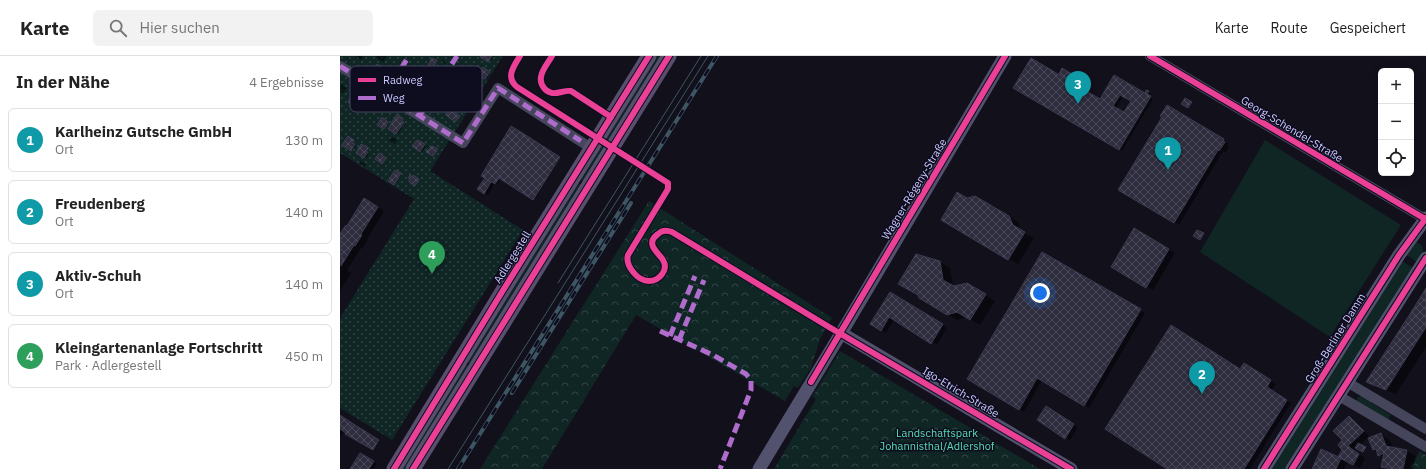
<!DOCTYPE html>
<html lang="de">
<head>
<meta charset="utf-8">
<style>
	:root { --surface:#fff; --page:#f2f2f2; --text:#222; --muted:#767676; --line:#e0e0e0; --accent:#2563eb }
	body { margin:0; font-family:"IBM Plex Sans",sans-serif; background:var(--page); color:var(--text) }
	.controls { position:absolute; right:12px; top:12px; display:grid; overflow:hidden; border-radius:6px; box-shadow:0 2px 10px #0003 }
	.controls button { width:36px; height:36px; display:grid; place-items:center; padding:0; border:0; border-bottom:1px solid var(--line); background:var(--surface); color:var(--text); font:20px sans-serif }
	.you { position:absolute; left:700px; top:237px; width:14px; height:14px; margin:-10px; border:3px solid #fff; border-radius:50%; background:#1a73e8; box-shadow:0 0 0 6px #1a73e833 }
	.badge { display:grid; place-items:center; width:26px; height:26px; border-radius:50%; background:var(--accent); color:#fff; font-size:13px; font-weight:700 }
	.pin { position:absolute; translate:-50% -33px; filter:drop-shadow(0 1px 2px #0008) }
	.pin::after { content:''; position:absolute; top:21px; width:14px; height:12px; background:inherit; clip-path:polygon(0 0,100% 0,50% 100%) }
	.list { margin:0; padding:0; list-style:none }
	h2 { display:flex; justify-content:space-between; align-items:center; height:52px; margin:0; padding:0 16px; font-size:17px }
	h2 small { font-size:13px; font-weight:400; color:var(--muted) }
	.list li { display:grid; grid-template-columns:26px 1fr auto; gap:12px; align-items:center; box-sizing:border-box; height:64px; margin:0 8px 8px; padding:0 8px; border:1px solid var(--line); border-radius:6px }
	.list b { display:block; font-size:15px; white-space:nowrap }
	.list p { margin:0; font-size:13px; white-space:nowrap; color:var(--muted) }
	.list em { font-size:13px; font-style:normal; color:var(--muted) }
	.icon { flex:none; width:22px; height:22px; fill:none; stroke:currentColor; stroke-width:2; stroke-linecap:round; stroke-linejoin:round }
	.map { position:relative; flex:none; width:1086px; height:413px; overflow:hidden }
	header { display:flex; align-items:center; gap:24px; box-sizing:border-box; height:56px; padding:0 20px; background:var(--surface); border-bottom:1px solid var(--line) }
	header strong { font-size:19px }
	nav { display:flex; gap:22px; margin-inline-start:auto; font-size:14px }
	.search { width:280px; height:36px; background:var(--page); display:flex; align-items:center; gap:10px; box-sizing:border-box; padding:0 14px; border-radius:6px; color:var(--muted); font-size:15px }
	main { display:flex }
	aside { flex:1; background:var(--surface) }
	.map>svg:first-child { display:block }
</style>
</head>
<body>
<header>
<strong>Karte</strong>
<div class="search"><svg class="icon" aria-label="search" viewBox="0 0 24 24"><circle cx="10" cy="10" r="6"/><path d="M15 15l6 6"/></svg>Hier suchen</div>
<nav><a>Karte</a><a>Route</a><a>Gespeichert</a></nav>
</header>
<main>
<aside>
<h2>In der Nähe<small>4 Ergebnisse</small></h2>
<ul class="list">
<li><span class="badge" style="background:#0f9aa8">1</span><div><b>Karlheinz Gutsche GmbH</b><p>Ort</p></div><em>130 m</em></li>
<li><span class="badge" style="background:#0f9aa8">2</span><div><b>Freudenberg</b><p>Ort</p></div><em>140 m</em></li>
<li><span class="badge" style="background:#0f9aa8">3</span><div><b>Aktiv-Schuh</b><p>Ort</p></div><em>140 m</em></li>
<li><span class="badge" style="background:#2e9e5b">4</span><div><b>Kleingartenanlage Fortschritt</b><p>Park · Adlergestell</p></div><em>450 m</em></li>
</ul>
</aside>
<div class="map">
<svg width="1086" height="413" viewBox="0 0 1086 413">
	<defs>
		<pattern id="park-crowns" width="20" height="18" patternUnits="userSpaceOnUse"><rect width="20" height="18" fill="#0f2625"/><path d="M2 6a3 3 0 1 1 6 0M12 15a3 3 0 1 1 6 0" fill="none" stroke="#314446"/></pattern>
		<pattern id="garden-dots" width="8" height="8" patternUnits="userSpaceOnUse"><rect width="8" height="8" fill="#0f2625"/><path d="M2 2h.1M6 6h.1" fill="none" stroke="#314446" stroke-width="1.8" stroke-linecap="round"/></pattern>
		<pattern id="building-cross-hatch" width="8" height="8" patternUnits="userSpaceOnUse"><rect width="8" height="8" fill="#2e2d3e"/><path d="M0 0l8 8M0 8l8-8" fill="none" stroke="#4b4a5b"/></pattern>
	</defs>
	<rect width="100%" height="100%" fill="#12101b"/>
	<g fill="#0f2625">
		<path d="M 317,0 L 324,0 L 246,126 L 240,124 Z"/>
		<path d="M 925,84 L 1061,169 L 990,281 L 860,196 Z"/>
		<path d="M 238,128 L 244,129 L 132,308 L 127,306 Z"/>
		<path d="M 1076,186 C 1086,189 1084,198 1078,207 L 1065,198 Z"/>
		<path d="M 1061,204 L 1075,213 L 947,413 L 928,413 Z"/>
		<path d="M 125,308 L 130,311 L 67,413 L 60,413 Z"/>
		<path d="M 1021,340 L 1032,345 L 1031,347 L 1051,359 L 1048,364 L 1016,345 L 1018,341 Z"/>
	</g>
	<g fill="url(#park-crowns)">
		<path d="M 309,145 L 492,262 L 480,283 L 471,312 L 458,332 L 454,330 L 445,345 L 296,259 L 202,413 L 140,413 Z"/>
		<path d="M 500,295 L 700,413 L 434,413 L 476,343 L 472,341 Z"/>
		<path d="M 1080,395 L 1086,399 L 1086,413 L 1069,413 Z"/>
	</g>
	<path fill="url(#garden-dots)" d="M 0,0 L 163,0 L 90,115 L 183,174 L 52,384 L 0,352 L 0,262 L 74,143 L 0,97 Z"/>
	<g fill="#0007" fill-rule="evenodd">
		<path d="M 15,0 L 23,0 L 21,4 Z"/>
		<path d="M 37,0 L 47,0 L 43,6 L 36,1 Z"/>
		<path d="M 142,0 L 154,0 L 150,6 L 142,1 Z"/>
		<path d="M 102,4 L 106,7 L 105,8 L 101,5 Z"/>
		<path d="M 37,9 L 45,14 L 41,21 L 33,16 Z"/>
		<path d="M 143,12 L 151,17 L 147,23 L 139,18 Z"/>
		<path d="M 722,14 L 737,23 L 734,29 L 761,44 L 775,20 L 805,38 L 807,35 L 811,38 L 810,41 L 813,43 L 782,95 L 674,31 L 719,20 ZM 783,40 L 792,45 L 784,58 L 776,53 Z"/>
		<path d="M 1,28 L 7,32 L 3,37 L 0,35 Z"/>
		<path d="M 12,41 L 18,45 L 15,49 L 9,46 Z"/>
		<path d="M 827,50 L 888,87 L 887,89 L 889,90 L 885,97 L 883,95 L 839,169 L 780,134 L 823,60 Z"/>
		<path d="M 57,60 L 64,64 L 62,66 L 64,68 L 58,78 L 49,72 Z"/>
		<path d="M 172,72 L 220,102 L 195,143 L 161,122 L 157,128 L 155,127 L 148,139 L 139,133 L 151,125 Z"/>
		<path d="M 8,81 L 15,86 L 13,88 L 16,90 L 12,95 L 3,89 Z"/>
		<path d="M 52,81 L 57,84 L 55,88 L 49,84 Z"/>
		<path d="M 78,85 L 86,90 L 82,96 L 73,90 Z"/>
		<path d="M 22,89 L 29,93 L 27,97 L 29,98 L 26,102 L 17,96 Z"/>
		<path d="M 21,105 L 26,109 L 25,111 L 19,107 Z"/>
		<path d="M 55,115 L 61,119 L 55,128 L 50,125 Z"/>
		<path d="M 635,141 L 678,166 L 682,176 L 694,182 L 678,208 L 603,164 L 626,143 Z"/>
		<path d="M 25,144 L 44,155 L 27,183 L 28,184 L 22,193 L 21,192 L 7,214 L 11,217 L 0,235 L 0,183 Z"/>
		<path d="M 795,173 L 835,197 L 813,234 L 773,211 Z"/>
		<path d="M 702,197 L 805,257 L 749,352 L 702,324 L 684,356 L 628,323 Z"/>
		<path d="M 600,206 L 610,212 L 613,230 L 627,228 L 655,245 L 640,269 L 627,261 L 617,264 L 580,242 Z"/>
		<path d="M 1086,234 L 1086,291 L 1056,338 L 1037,331 L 1027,326 Z"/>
		<path d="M 550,237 L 607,272 L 597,289 L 555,263 L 546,277 L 532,268 Z"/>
		<path d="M 909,311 L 936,328 L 931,335 L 951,347 L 910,413 L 829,413 L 900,315 Z"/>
		<path d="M 711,354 L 738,371 L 730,384 L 725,382 Z"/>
		<path d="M 0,360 L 40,385 L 34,394 L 7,378 L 4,375 L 0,381 Z"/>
		<path d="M 1009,361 L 1015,365 L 1029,380 L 1020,389 L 1026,392 L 1024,396 L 1017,392 L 1014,395 L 1025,402 L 1020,412 L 1008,405 L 1004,413 L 974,413 L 998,402 L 1003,394 Z"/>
		<path d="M 1041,378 L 1050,384 L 1053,392 L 1067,395 L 1076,400 L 1073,413 L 1047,413 L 1042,410 L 1044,402 L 1034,394 Z"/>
		<path d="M 21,398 L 37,408 L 33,413 L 11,413 Z"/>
	</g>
	<g fill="url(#building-cross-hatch)" stroke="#3c3a50" fill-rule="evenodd">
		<path d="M 141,0 L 152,0 L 148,6 L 140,1 Z"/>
		<path d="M 92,2 L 97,4 L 93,12 L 88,9 Z"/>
		<path d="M 691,2 L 760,43 L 774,19 L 805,37 L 806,34 L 809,35 L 807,38 L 811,40 L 779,94 L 673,32 ZM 780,39 L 791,45 L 784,56 L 773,50 Z"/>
		<path d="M 37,8 L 44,12 L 39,21 L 31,16 Z"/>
		<path d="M 143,11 L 150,16 L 145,23 L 137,18 Z"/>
		<path d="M 722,12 L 737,21 L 733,27 L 719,18 Z"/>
		<path d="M 12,40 L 17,43 L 13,50 L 8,46 Z"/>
		<path d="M 845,42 L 852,46 L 848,52 L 841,48 Z"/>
		<path d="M 827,49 L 884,83 L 883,85 L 885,86 L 879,95 L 878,94 L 834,167 L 778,134 L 822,61 L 820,60 Z"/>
		<path d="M 110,53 L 120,60 L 115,66 L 106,59 Z"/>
		<path d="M 57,58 L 63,63 L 62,65 L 64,66 L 56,78 L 48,73 Z"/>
		<path d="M 42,61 L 48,66 L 44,73 L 37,69 Z"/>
		<path d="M 171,70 L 184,78 L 157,121 L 159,122 L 155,128 L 141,120 Z"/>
		<path d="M 184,78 L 220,101 L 193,144 L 157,121 Z"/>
		<path d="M 8,80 L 14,84 L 12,87 L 15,88 L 11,95 L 2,89 Z"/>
		<path d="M 78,84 L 85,88 L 80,96 L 72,90 L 76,85 L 77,85 Z"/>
		<path d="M 21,88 L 29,92 L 26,95 L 28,96 L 24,102 L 16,97 Z"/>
		<path d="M 92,90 L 98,93 L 93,100 L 86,96 Z"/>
		<path d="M 39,97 L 46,102 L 42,108 L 35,103 Z"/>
		<path d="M 55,114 L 61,117 L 54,129 L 48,125 Z"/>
		<path d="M 70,119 L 72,121 L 73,119 L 79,123 L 75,130 L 69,126 L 70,123 L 68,122 Z"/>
		<path d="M 145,122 L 151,126 L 144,138 L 137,133 Z"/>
		<path d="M 617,136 L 627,142 L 635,140 L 669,160 L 673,169 L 685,176 L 668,204 L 601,164 Z"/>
		<path d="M 24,142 L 38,151 L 21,178 L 22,179 L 15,190 L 14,189 L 1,210 L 0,178 L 6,169 L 7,170 Z"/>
		<path d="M 794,172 L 829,193 L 806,232 L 771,211 Z"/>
		<path d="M 857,174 L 864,177 L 860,184 L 853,180 Z"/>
		<path d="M 702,196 L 801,253 L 744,350 L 697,322 L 679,354 L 627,323 Z"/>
		<path d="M 576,198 L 600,205 L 603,224 L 614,230 L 627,227 L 646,238 L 630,264 L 617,256 L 607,259 L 579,242 L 578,239 L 558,228 Z"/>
		<path d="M 1086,232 L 1086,268 L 1070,258 Z"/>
		<path d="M 550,236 L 603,268 L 591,288 L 549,261 L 541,275 L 530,268 Z"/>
		<path d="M 1070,258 L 1086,268 L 1086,271 L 1046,334 L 1026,326 Z"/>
		<path d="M 831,269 L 900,313 L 904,307 L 931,324 L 927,331 L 947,344 L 904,413 L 827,413 L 765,373 Z"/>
		<path d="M 706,350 L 734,368 L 725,383 L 697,364 Z"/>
		<path d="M 0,359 L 12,367 L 6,377 L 0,373 Z"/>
		<path d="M 1009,360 L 1024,375 L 1008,390 L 1019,398 L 1013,409 L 998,401 L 1002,394 L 998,389 L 1002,384 L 993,375 Z"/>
		<path d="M 12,367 L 39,384 L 33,394 L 5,378 Z"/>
		<path d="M 1041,377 L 1046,390 L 1067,394 L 1063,413 L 1051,413 L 1041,411 L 1044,397 L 1038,400 L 1036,393 L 1033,394 L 1028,382 Z"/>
		<path d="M 1018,387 L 1026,391 L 1023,396 L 1015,392 Z"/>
		<path d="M 981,393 L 1001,402 L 996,413 L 972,413 Z"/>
		<path d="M 20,397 L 34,405 L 29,413 L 10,413 Z"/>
	</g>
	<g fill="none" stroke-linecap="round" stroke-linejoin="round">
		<g stroke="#45465c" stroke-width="10">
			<path d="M 810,0 L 1085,163"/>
			<path d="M 0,10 L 123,87 L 158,32 L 251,92"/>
			<path d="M 1007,326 L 1086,373"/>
			<path d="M 999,340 L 1086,391"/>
		</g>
		<g stroke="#52526f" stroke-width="13">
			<path d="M 501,277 L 731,413"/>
			<path d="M 419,413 L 506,269 L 665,0"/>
			<path d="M 924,413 L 1059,199 L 1086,162"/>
			<path d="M 952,413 L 1086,202"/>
		</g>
		<g stroke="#584f6e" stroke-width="15">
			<path d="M 54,413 L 162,236 L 309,0"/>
			<path d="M 73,413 L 329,0"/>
		</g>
		<g stroke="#3d5664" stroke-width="1">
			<path d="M 218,227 L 361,0"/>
			<path d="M 108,413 L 368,0"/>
		</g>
		<defs>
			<g id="rail">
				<path d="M 172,337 L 291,147"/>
				<path d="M 118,413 L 377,0"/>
			</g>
		</defs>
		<use href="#rail" stroke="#3d5664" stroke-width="4"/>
		<use href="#rail" stroke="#0e0c1f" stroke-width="2.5" stroke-dasharray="8" stroke-linecap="butt"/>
		<g stroke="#b06ccc" stroke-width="5" stroke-dasharray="10 5" stroke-linecap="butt">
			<path d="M 0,10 L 123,87 L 158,32 L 241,85"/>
			<path d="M 45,38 L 69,0"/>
			<path d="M 80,59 L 117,0"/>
			<path d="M 320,275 L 373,299 L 406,318 L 411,324 L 411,334 L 380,413"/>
			<path d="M 330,280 L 355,220"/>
			<path d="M 339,284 L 364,224"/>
		</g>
		<defs>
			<g id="cycleway">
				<path d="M 180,0 C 174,10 165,21 177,31 L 328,127 L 328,133 L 288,199 C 285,209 297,225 309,225 C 319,225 329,214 323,204 C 319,197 304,188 318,178 C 322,174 327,174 332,176 L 489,271 L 731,413"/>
				<path d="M 212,0 C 207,9 195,21 204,32 C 206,35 209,36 212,37 C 218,38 225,34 231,35 L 271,61"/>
				<path d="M 810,0 L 1085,163"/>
				<path d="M 471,326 L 665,0"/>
				<path d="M 54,413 L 162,236 L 309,0"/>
				<path d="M 73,413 L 329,0"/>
				<path d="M 924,413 L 1059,199 L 1086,162"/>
				<path d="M 952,413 L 1086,202"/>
			</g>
		</defs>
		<use href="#cycleway" stroke="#0e0c1f" stroke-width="8"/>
		<use href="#cycleway" stroke="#ea4096" stroke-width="6"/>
	</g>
	<g text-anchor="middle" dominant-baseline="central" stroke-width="3" stroke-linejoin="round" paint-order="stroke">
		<g font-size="11" fill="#cbcaff" stroke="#0e0c1f">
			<text transform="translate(952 73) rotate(31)">Georg-Schendel-Straße</text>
			<text transform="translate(574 133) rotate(-59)">Wagner-Régeny-Straße</text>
			<text transform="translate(172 201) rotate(-58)">Adlergestell</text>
			<text transform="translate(995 282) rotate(-58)">Groß-Berliner Damm</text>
			<text transform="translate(621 336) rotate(31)">Igo-Etrich-Straße</text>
		</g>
		<g font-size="11" fill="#55e0b1" stroke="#0e0c1f">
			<text x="597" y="377">Landschaftspark<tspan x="597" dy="13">Johannisthal/Adlershof</tspan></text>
		</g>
	</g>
	<rect x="10" y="10" width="132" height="46" rx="6" fill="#0e0c1f" stroke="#474562" stroke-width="1"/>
	<rect x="18" y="22" width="18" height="4" fill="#ea4096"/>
	<rect x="18" y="40" width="18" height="4" fill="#b06ccc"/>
	<g font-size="11" fill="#cbcaff">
		<text x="43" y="28">Radweg</text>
		<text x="43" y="46">Weg</text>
	</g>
</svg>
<div class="controls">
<button>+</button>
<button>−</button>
<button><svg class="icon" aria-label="locate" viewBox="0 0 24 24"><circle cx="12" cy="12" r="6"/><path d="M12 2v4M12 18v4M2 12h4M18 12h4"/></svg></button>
</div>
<div class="you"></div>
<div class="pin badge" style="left:828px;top:114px;background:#0f9aa8">1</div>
<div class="pin badge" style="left:862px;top:338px;background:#0f9aa8">2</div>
<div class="pin badge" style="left:738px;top:48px;background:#0f9aa8">3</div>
<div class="pin badge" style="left:92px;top:218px;background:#2e9e5b">4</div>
</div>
</main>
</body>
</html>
